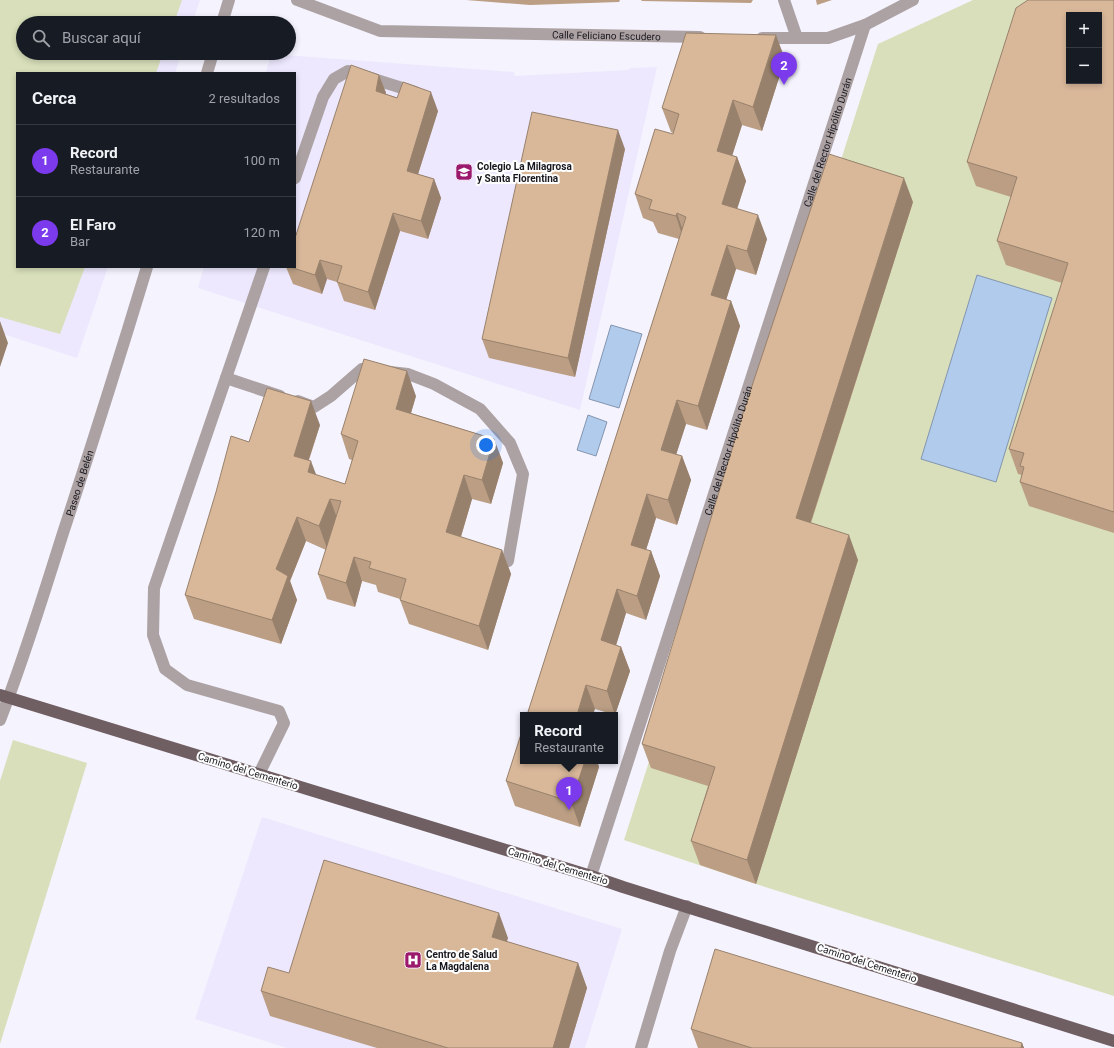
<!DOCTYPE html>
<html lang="es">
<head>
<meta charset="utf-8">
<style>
	:root { --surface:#171b24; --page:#20242c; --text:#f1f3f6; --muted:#9ea1a6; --line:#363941; --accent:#7c3aed }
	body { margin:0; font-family:Roboto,sans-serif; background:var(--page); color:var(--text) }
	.controls { position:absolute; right:12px; top:12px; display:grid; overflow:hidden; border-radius:0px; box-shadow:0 2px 6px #0003 }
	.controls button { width:36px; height:36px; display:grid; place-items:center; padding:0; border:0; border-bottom:1px solid var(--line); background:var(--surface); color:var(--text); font:20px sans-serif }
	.you { position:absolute; left:486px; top:445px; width:14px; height:14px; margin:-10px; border:3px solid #fff; border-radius:50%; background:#1a73e8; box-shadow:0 0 0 6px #1a73e833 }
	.badge { display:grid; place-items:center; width:26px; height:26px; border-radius:50%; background:var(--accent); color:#fff; font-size:13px; font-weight:700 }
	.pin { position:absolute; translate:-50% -33px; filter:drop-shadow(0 1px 2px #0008) }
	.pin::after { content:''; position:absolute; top:21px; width:14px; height:12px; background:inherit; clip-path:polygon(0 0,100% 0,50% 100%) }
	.popup { position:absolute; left:520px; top:712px; width:98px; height:52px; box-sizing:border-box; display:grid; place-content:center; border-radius:0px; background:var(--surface); filter:drop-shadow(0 1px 3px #0005); font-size:13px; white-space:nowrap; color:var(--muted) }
	.popup b { font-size:15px; color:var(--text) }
	.popup::after { content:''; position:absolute; left:50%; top:100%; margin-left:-8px; border:8px solid transparent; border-top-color:var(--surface) }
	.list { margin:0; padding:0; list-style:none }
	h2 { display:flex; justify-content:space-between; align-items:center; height:52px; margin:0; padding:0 16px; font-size:17px }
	h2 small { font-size:13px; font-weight:400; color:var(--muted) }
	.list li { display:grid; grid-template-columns:26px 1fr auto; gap:12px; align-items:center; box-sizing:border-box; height:72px; padding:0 16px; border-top:1px solid var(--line) }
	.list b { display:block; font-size:15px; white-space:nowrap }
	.list p { margin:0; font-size:13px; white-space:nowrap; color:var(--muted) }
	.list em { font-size:13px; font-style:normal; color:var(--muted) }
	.icon { flex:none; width:22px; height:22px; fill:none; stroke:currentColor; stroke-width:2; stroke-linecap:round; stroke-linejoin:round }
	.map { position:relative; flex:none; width:1114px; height:1048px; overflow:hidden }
	.search { position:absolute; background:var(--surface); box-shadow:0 2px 6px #0003; left:16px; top:16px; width:280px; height:44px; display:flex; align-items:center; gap:10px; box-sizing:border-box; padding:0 14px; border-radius:22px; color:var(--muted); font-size:15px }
	.panel { position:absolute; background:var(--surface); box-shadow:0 2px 6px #0003; left:16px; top:72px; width:280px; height:196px; border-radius:0px }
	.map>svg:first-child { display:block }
</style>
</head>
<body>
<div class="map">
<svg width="1114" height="1048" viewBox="0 0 1114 1048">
	<rect width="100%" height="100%" fill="#f5f3fe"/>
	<g fill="#ede8fe">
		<path d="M 0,0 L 200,0 L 192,23 L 23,23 L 23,53 L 182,53 L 175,73 L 17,73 L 17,267 L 108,267 L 77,358 L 0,333 Z"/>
		<path d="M 271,54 L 514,72 L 515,76 L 628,70 L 631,68 L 657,67 L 580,410 L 198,288 L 204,267 L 295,267 L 295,73 L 266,73 Z"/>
		<path d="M 262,817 L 622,929 L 585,1048 L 287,1048 L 195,1019 Z"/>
	</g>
	<g fill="#d8dfba" fill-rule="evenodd">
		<path d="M 0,0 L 182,0 L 174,23 L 23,23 L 23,53 L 163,53 L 156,73 L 17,73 L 17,267 L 85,267 L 60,334 L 0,317 Z"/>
		<path d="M 973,0 L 1114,0 L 1114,996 L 756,884 L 624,840 L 878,44 ZM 1069,15 L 1099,15 L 1099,81 L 1069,81 Z"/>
		<path d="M 13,740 L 87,763 L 0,1044 L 0,781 Z"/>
	</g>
	<g fill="#b1cbed" stroke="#8395af">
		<path d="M 977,275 L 1052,298 L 996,482 L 921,459 Z"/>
		<path d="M 611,325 L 642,334 L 619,408 L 589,399 Z"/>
		<path d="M 588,415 L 607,422 L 596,456 L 577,450 Z"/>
	</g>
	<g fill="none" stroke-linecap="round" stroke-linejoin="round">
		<g stroke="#aca2a4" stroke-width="12">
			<path id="s1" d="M 297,0 L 380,31 L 700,37"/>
			<path d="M 784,0 L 797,38"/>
			<path d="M 222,23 L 229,0"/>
			<path d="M 762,38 L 828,38 L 865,25 L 913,0"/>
			<path d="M 207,73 L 213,53"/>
			<path d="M 295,178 L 323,97 L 334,79 L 348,71 L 415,92"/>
			<path d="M 226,378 L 280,396"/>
			<path d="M 298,401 L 314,407 L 331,396 L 362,369 L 408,374 L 434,384 L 480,409 L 510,443 L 523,474 L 508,561"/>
			<path id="s2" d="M 0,720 C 24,659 43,596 63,533 C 92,445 120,356 147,267"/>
			<path d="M 259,774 L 284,723 L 279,711 L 187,685 L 165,669 L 153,635 L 154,588 L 264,267"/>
			<path id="s3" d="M 591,876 L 865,25"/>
			<path d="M 641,1048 L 670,951 L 687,906"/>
		</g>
		<path stroke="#6f5e62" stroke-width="12" d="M 0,695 L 591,876 L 623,887 L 1114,1041"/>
	</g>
	<g fill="#bb9e84">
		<path d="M 466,0 L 620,0 L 619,2 L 530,5 Z"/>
		<path d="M 641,0 L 753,0 L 751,3 L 642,1 Z"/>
		<path d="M 816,0 L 832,0 L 817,5 Z"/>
		<path d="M 1114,0 L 1114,533 L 1029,506 L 1020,482 L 1022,475 L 1018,474 L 1009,449 L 1062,283 L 1006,265 L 997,241 L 1011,197 L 976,186 L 967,162 Z"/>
		<path d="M 785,59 L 762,131 L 742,125 L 732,155 L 737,157 L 746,181 L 737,209 L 767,239 L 756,275 L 736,269 L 726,300 L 731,301 L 740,326 L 707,430 L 686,424 L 676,454 L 682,456 L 691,480 L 677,525 L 656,518 L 646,550 L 651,551 L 660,576 L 646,620 L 626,613 L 616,645 L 621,647 L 630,671 L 615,715 L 595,709 L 527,715 L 679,239 L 658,233 L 653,222 L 643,218 L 635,194 L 673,134 L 673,133 L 671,132 L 662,108 Z"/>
		<path d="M 379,75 L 386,93 L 386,94 L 438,111 L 418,174 L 434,179 L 441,198 L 428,239 L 400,231 L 375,310 L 344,301 L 337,282 L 327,279 L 322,294 L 293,284 L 286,267 L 295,267 Z"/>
		<path d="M 625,149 L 575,377 L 489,358 L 482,339 Z"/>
		<path d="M 913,202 L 811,523 L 858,560 L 756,884 L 700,865 L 691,841 L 708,786 L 651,768 L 642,744 Z"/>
		<path d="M 416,396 L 411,413 L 494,439 L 503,463 L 491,504 L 472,499 L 461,537 L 502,550 L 511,574 L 488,650 L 409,624 L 400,600 L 400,599 L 378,592 L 376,585 L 362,581 L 355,607 L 327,599 L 318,574 L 326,550 L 306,541 L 290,581 L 297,600 L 281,644 L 194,619 L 185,595 L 249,442 L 320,425 L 309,460 L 316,475 L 345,484 L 352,460 L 349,459 L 341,434 Z"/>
		<path d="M 523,761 L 597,761 L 599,767 L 580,827 L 515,806 L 506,781 Z"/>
		<path d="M 508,938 L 506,942 L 578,963 L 587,988 L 569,1048 L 377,1048 L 270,1016 L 261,991 L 289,973 Z"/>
		<path d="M 691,1029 L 1022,1043 L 1024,1048 L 698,1048 Z"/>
	</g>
	<g fill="#98816c">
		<path d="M 776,35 L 785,59 L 762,131 L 753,107 Z"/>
		<path d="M 379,75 L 386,93 L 382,110 L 376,91 Z"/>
		<path d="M 431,92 L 438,111 L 413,190 L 407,171 Z"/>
		<path d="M 733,100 L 742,125 L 726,175 L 717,151 Z"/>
		<path d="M 618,130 L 625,149 L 575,377 L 568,358 Z"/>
		<path d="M 737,157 L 746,181 L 731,228 L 722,204 Z"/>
		<path d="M 904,178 L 913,202 L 804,543 L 796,518 Z"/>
		<path d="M 434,179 L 441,198 L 428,239 L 421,221 Z"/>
		<path d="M 393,213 L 400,231 L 375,310 L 368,292 Z"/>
		<path d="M 677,213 L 685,237 L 684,241 L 676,216 Z"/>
		<path d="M 758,215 L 767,239 L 756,275 L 747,251 Z"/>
		<path d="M 727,245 L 736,269 L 720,319 L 711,295 Z"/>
		<path d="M 320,260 L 327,279 L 322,294 L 315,275 Z"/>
		<path d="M 731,301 L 740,326 L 707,430 L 698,406 Z"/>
		<path d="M 0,321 L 8,343 L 0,367 Z"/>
		<path d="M 407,371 L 416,396 L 405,433 L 396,409 Z"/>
		<path d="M 677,400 L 686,424 L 670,474 L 661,450 Z"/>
		<path d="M 311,401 L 320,425 L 302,480 L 294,456 Z"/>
		<path d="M 494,439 L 503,463 L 491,504 L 482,480 Z"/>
		<path d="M 682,456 L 691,480 L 677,525 L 668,500 Z"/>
		<path d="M 311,461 L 320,485 L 308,472 Z"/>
		<path d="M 464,475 L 472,499 L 455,556 L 446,532 Z"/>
		<path d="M 647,494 L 656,518 L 640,569 L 631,545 Z"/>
		<path d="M 330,499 L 339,523 L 328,551 L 319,526 Z"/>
		<path d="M 297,517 L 306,541 L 290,581 L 297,600 L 281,644 L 272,620 L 276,569 Z"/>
		<path d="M 849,535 L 858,560 L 756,884 L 747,860 Z"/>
		<path d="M 502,550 L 511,574 L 488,650 L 479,626 Z"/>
		<path d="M 651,551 L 660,576 L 646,620 L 637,596 Z"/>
		<path d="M 354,557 L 362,581 L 355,607 L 346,583 Z"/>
		<path d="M 617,589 L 626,613 L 610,665 L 601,640 Z"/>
		<path d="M 621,647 L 630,671 L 615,715 L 607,691 Z"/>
		<path d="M 586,685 L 595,709 L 593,715 L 577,715 Z"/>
		<path d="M 585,761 L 597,761 L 599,767 L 580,827 L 571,802 Z"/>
		<path d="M 499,913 L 508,938 L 501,961 L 492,937 Z"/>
		<path d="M 578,963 L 587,988 L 569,1048 L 553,1048 Z"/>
		<path d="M 1022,1043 L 1024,1048 L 1021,1048 Z"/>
	</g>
	<g fill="#d9b89a" stroke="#98816c" fill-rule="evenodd">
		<path d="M 1028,0 L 1114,0 L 1114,512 L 1020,482 L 1024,467 L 1020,466 L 1024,453 L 1009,449 L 1068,263 L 997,241 L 1017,177 L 967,162 L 1016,8 ZM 1069,15 L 1099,15 L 1099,81 L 1069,81 Z"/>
		<path d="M 686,33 L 776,35 L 753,107 L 733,100 L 717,151 L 737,157 L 722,204 L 758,215 L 747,251 L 727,245 L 711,295 L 731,301 L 698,406 L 677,400 L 661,450 L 682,456 L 668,500 L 647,494 L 631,545 L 651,551 L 637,596 L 617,589 L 601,640 L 621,647 L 607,691 L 586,685 L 577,715 L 527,715 L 686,217 L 677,213 L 676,216 L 649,209 L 652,200 L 635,194 L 655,129 L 673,134 L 679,114 L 662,108 Z"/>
		<path d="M 351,65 L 379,75 L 376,91 L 397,98 L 403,82 L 431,92 L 407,171 L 434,179 L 421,221 L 393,213 L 368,292 L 337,282 L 342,266 L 320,260 L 315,275 L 290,267 L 295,267 L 295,238 Z"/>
		<path d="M 532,112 L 618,130 L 568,358 L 482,339 Z"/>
		<path d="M 829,154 L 904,178 L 796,518 L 849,535 L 747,860 L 691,841 L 715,767 L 642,744 L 744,410 Z"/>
		<path d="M 364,359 L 407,371 L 396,409 L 494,439 L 482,480 L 464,475 L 446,532 L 502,550 L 479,626 L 400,600 L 406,579 L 369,568 L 371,562 L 354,557 L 346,583 L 318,574 L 341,501 L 330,499 L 319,526 L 297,517 L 276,569 L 288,576 L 272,620 L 185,595 L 216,492 L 231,436 L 249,442 L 267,388 L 311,401 L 294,456 L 311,461 L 308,472 L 345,484 L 358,441 L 341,434 Z"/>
		<path d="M 523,728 L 523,761 L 585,761 L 571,802 L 506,781 Z"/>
		<path d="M 324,860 L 499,913 L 492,937 L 578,963 L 553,1048 L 448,1048 L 261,991 L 268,967 L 289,973 Z"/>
		<path d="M 715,949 L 1022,1043 L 1021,1048 L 752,1048 L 691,1029 Z"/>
	</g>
	<defs>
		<symbol id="school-square" viewBox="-11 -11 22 22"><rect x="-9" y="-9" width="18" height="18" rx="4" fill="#9b196d" stroke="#fff"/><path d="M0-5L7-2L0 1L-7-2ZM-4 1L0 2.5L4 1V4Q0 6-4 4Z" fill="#fff"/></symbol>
		<symbol id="hospital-square" viewBox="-11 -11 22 22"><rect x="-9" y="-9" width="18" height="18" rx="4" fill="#9b196d" stroke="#fff"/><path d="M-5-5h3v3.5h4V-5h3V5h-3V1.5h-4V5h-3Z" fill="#fff"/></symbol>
	</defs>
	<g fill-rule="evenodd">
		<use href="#school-square" x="454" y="162" width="20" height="20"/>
		<use href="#hospital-square" x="403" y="950" width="20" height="20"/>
	</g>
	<g text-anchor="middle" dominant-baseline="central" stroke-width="4" stroke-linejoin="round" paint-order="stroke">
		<g font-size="10" fill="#18171d" stroke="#fff">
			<text stroke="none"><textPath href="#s1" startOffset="315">Calle Feliciano Escudero</textPath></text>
			<text stroke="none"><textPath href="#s3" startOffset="771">Calle del Rector Hipólito Durán</textPath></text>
			<text stroke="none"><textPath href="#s3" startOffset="447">Calle del Rector Hipólito Durán</textPath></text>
			<text stroke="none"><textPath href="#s2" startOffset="250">Paseo de Belén</textPath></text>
			<text transform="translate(248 771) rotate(17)">Camino del Cementerio</text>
			<text transform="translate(558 866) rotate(17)">Camino del Cementerio</text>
			<text transform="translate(867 963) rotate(18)">Camino del Cementerio</text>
		</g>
		<g font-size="10" font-weight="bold" fill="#18171d" stroke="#fff" text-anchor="start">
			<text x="477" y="166">Colegio La Milagrosa<tspan x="477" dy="12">y Santa Florentina</tspan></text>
			<text x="426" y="954">Centro de Salud<tspan x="426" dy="12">La Magdalena</tspan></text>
		</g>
	</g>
</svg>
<div class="controls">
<button>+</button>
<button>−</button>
</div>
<div class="you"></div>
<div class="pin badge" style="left:569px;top:810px">1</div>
<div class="popup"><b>Record</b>Restaurante</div>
<div class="pin badge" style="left:784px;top:85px">2</div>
<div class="search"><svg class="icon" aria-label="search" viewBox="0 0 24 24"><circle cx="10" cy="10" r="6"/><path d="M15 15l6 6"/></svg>Buscar aquí</div>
<section class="panel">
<h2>Cerca<small>2 resultados</small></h2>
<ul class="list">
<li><span class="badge">1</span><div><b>Record</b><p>Restaurante</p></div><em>100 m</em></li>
<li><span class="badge">2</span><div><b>El Faro</b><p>Bar</p></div><em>120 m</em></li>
</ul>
</section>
</div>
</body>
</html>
